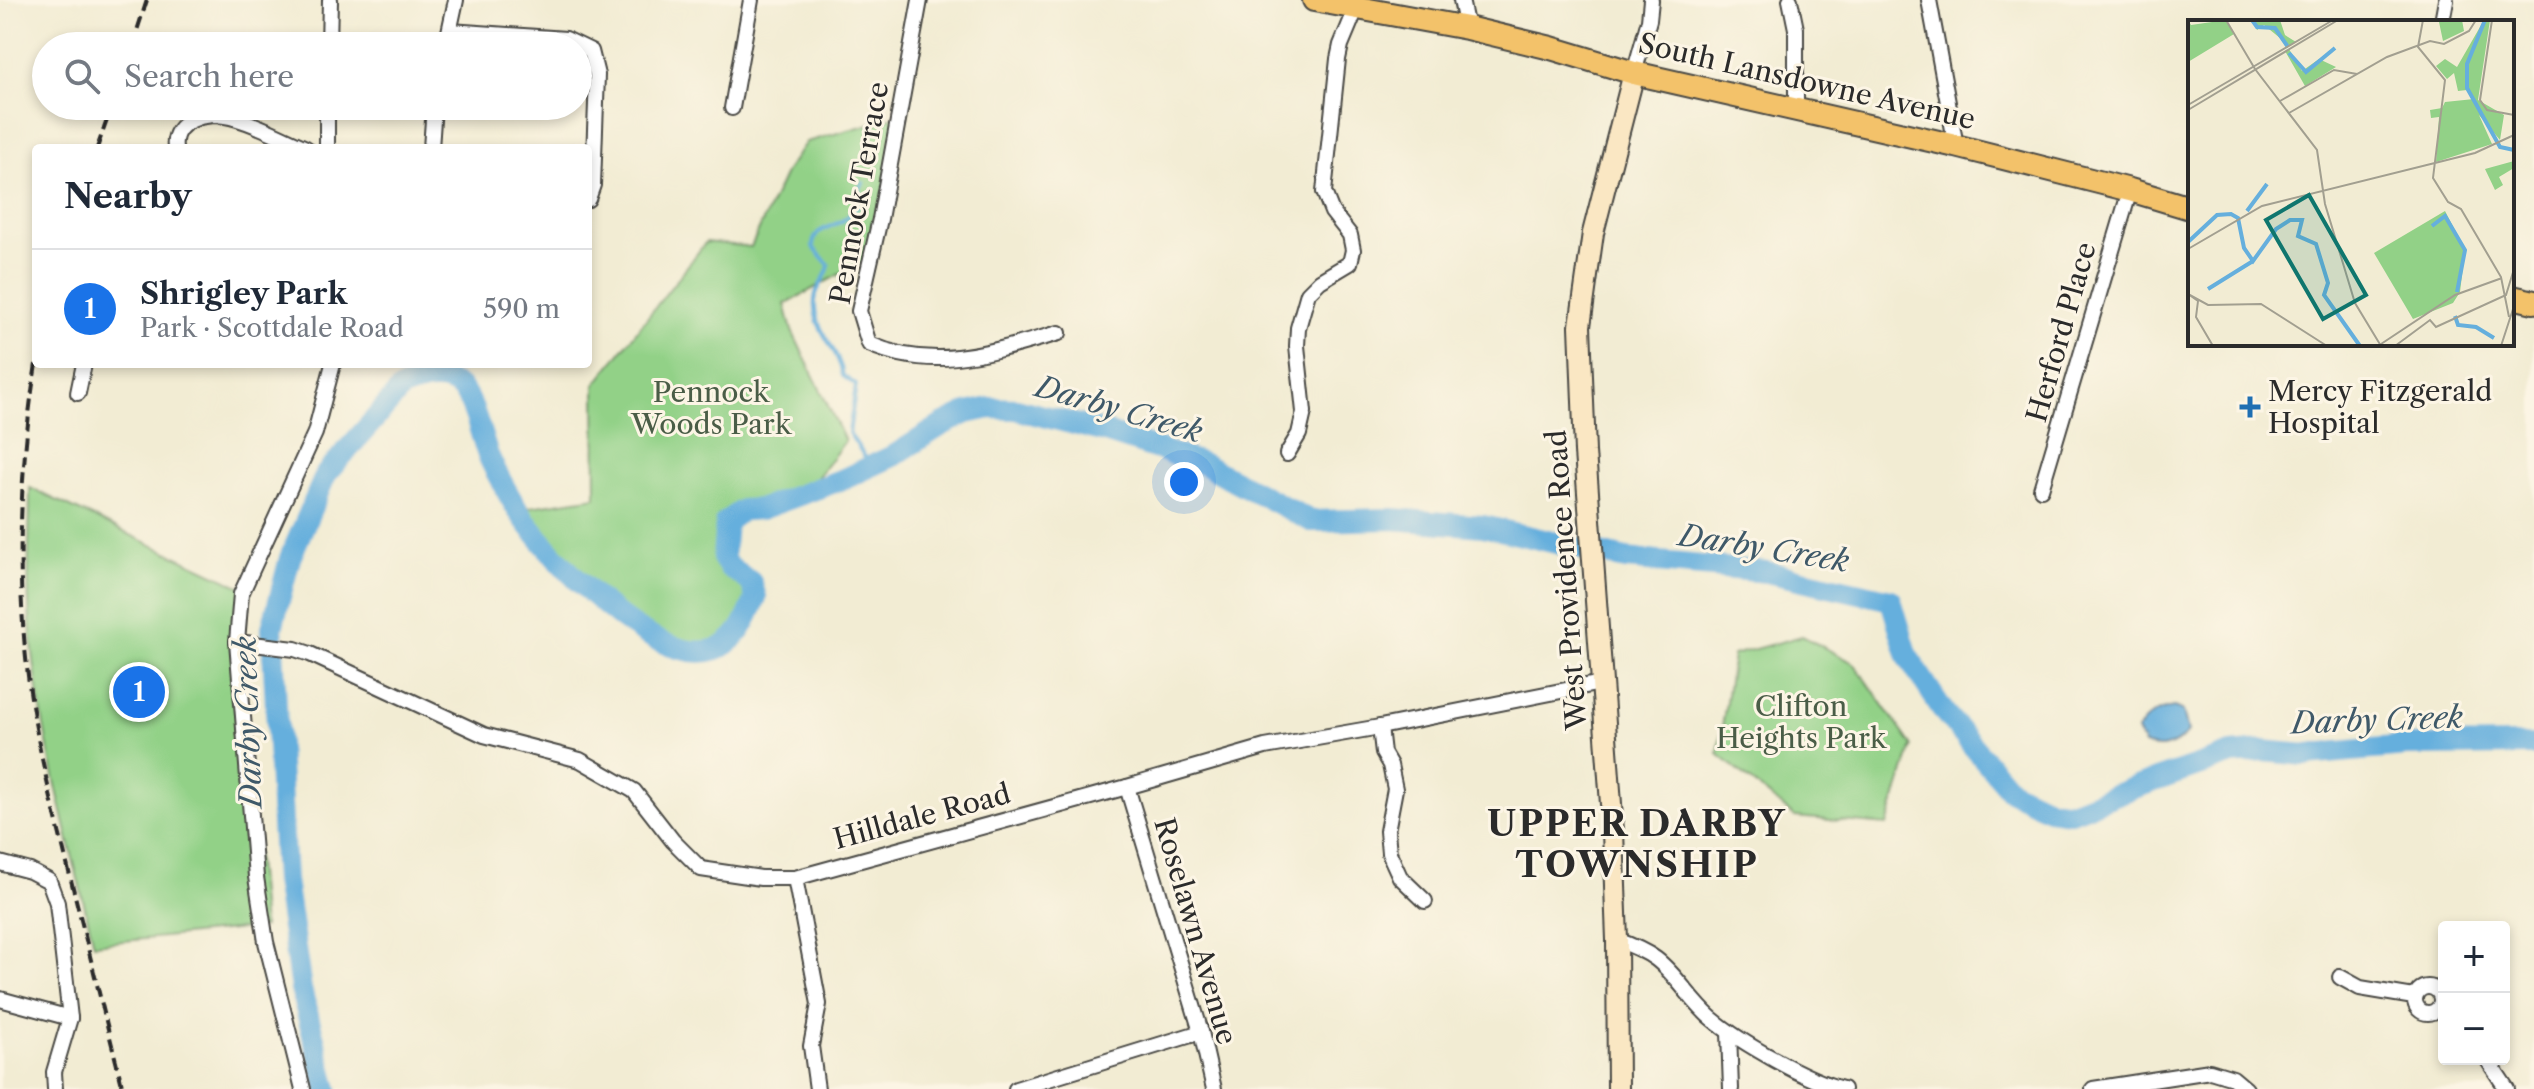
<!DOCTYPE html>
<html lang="en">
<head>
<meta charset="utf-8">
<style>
	:root { --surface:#fff; --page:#f6f6f7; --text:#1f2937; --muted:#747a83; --line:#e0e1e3; --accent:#1a73e8 }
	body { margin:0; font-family:"Libre Caslon Text",serif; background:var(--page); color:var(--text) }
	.controls { position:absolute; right:24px; bottom:24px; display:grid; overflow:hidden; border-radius:8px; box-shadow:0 4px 12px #0003 }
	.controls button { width:72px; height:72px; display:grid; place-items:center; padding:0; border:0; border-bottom:2px solid var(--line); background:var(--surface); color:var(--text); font:40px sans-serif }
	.you { position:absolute; left:1184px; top:482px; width:28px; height:28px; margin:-20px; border:6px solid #fff; border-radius:50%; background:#1a73e8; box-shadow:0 0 0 12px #1a73e833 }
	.badge { display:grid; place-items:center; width:52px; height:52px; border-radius:50%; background:var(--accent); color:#fff; font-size:26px; font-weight:700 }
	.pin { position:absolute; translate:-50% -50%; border:4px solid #fff; box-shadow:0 2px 8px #0006 }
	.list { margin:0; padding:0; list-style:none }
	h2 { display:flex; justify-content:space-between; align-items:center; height:104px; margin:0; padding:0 32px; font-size:34px }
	h2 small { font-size:26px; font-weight:400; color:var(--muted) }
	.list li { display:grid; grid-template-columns:52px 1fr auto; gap:24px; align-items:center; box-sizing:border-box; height:120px; padding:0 32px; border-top:2px solid var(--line) }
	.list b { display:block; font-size:30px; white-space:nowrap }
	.list p { margin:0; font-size:26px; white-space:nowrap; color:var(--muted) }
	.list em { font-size:26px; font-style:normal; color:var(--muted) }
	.icon { flex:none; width:44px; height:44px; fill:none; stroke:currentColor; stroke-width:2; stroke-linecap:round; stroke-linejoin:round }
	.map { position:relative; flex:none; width:2534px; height:1089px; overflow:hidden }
	.search { position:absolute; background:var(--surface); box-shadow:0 4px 12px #0003; left:32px; top:32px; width:560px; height:88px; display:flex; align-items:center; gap:20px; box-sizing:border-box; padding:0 28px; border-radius:44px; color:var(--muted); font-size:30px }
	.panel { position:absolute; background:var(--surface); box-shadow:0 4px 12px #0003; left:32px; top:144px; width:560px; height:224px; border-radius:8px }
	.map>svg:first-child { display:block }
</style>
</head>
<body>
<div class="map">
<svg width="2534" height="1089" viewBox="0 0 2534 1089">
	<rect width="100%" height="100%" fill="#fcf5e5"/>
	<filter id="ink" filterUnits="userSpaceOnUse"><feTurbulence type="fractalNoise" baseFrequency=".0125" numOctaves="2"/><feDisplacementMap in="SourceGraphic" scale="16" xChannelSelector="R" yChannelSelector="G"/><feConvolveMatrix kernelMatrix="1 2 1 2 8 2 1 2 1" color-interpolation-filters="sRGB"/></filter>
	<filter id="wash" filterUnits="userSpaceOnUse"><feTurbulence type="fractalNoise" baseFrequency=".006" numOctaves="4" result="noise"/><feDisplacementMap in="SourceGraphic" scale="32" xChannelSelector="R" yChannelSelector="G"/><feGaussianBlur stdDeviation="1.8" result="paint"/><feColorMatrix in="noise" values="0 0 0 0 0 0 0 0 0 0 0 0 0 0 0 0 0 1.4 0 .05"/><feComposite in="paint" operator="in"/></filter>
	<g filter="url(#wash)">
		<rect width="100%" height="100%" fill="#f2ecd3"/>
		<g fill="#92d187" stroke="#5e7e59" stroke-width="2">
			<path d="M 898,116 L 871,257 L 785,304 L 792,331 L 845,441 L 807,491 L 761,509 L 742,510 L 726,522 L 723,558 L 729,567 L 751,582 L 756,597 C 751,610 746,624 736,635 C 692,687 590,598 559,563 C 545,546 531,527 517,509 L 596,497 L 595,385 L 706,242 L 751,247 L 786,171 L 806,142 Z"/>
			<path d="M 30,488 L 244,588 L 237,642 L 263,927 L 94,944 C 69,841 41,739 31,634 C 26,585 30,536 30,488 Z"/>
			<path d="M 1802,636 L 1854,663 L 1912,746 L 1887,825 L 1795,817 L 1718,754 L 1733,655 Z"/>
		</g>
		<path fill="#65afdd" stroke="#486d84" stroke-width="2" d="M 2174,707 L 2183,711 L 2188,732 C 2176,746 2161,752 2144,745 L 2137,731 C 2146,716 2157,710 2174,707 Z"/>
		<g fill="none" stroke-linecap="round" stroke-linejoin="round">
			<path stroke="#65afdd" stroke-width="4" d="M 863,183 L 858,191 L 862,200 C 856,209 851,215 842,221 C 829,228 813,229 813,247 L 829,265 C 827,277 819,284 816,294 C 808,327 839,346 843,376 L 856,385 L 849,433 L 871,466"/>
			<path stroke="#65afdd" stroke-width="22" d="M 327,1089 L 301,989 L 285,880 L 272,628 L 290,558 L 326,474 L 402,388 C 421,381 443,374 460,388 C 474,400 481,437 488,455 C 496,473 507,492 517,509 C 549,557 653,670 717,649 C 739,641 749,616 756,597 L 751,582 L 729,567 L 723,558 L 726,522 L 742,510 L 761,509 L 846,478 L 895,455 L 942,425 L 967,413 L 990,408 L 1016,409 L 1102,431 L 1201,463 L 1311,521 L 1392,519 L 1483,526 L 1626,559 L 1767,572 L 1891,600 L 1908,657 L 1944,712 L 2010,790 L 2049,809 L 2071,812 L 2125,791 L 2232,754 L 2263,751 L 2306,755 L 2406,746 L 2534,745"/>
		</g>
	</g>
	<g filter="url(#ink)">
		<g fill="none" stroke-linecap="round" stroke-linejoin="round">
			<defs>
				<g id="street">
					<path d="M 920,0 L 880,219 L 859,311 L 869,344 C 935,373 994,351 1059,333"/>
					<path d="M 1461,0 L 1467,28"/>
					<path d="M 1790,0 L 1796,29 L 1796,109"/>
					<path d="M 1929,0 L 1956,146"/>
					<path d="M 2442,22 L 2446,0"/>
					<path d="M 450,31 L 566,39 L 591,51 L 597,75 L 593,185 L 588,199"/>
					<path d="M 329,46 L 330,0"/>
					<path d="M 446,46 L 456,0"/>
					<path d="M 1634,73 L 1649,20 L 1651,0"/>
					<path d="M 732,108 L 751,0"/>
					<path d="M 175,148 C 171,120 207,111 230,117 C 256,123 282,138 306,148"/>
					<path d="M 327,148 L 327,106"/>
					<path d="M 431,148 L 434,106"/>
					<path d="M 78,393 L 84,364"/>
					<path d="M 1287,454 L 1299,434 L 1304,412 L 1297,346 L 1298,328 L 1308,293 L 1320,281 L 1350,263 L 1353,250 L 1350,235 L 1332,212 L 1324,192 L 1338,59 L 1341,45 L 1356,9"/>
					<path d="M 2041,489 L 2130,190"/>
					<path d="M 237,642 L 295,649 L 310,654 L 484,735 L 580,760 L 634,791 L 673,841 L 701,869 L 761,878 L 795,878 L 1127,787 L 1265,747 L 1380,727 L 1601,683"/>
					<path d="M 1380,727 L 1383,753 L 1390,765 L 1395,789 L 1387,831 L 1389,853 L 1400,877 L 1425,901"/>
					<path d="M 1127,787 L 1201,1032 L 1214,1089"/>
					<path d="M 0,863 L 30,871 L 49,881 L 57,903 L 70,1018 L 54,1072 L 55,1089"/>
					<path d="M 795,878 L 819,1004 L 811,1046 L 817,1089"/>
					<path d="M 1617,940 C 1631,945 1644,950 1656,959 C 1677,975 1691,1001 1711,1018 C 1738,1041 1809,1082 1843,1089"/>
					<path d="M 2340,977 L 2360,988 L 2414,997"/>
					<circle cx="2428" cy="1000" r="13"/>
					<path d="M 0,999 L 70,1018"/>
					<path d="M 1729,1032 L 1731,1089"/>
					<path d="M 2487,1059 L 2507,1089"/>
					<path d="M 303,1089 L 266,942 L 256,877 L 237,642 L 241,594 L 315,433 L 333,364"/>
					<path d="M 1016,1089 L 1201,1032"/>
					<path d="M 2093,1089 L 2210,1071 L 2233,1078 L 2246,1089"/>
				</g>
				<path id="secondary" d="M 1618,1089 L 1617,940 L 1613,831 L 1585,452 L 1580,326 L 1593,233 L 1634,73"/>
				<g id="primary">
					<path d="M 1314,0 L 1467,28 L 1551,48 L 1634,73 L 1956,146 L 2130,190 L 2190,208"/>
					<path d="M 2512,297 L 2534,302"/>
				</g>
			</defs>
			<use href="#street" stroke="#494844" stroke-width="18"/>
			<use href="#secondary" stroke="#494844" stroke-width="24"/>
			<use href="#primary" stroke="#494844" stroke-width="26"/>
			<use href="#street" stroke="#fff" stroke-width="14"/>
			<use href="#secondary" stroke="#fae7c3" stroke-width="20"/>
			<use href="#primary" stroke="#f3c26a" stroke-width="22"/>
			<g stroke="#2b2b2b" stroke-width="4" stroke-dasharray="12 6" stroke-linecap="butt">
				<path d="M 132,46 L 147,0"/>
				<path d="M 97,148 L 112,106"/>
				<path d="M 36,364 C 17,484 14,608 36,728 C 45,778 58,827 70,876 C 88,947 105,1018 123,1089"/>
			</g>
		</g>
	</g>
	<path fill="#1f6fb2" stroke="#fcf5e5" stroke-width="3" d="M2246 395h8v8h8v8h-8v8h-8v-8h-8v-8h8z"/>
	<g text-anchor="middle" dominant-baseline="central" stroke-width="6" stroke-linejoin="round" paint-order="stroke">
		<g font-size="28" fill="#2b2b2b" stroke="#fcf5e5">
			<text transform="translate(1807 81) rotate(13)">South Lansdowne Avenue</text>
			<text transform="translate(859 193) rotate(-80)">Pennock Terrace</text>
			<text transform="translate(2061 332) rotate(-74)">Herford Place</text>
			<text transform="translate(1566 580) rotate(-94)">West Providence Road</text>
			<text transform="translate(922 816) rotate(-15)">Hilldale Road</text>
			<text transform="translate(1196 931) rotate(74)">Roselawn Avenue</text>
		</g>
		<g font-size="28" fill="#2b2b2b" stroke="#fcf5e5" text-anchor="start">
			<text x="2268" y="391">Mercy Fitzgerald<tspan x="2268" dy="32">Hospital</tspan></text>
		</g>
		<g font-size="28" fill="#4a5d47" stroke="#fcf5e5">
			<text x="711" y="392">Pennock<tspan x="711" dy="32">Woods Park</tspan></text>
			<text x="1801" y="706">Clifton<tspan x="1801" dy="32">Heights Park</tspan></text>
		</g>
		<g font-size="30" font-style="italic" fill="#3f5969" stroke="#fcf5e5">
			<text transform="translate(1119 409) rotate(16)">Darby Creek</text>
			<text transform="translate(1764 548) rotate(9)">Darby Creek</text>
			<text transform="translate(2377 720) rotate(-2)">Darby Creek</text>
			<text transform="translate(248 722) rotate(-92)">Darby Creek</text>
		</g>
		<g font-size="36" font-weight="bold" letter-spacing="2" fill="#2b2b2b" stroke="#fcf5e5">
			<text x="1637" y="823">UPPER DARBY<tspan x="1637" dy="41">TOWNSHIP</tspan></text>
		</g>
	</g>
	<g transform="translate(2188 20)">
		<rect width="326" height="326" fill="#f2ecd3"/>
		<path d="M 0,0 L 3,5 L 38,0 L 46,14 L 0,42 ZM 64,0 L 92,0 L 97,15 L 108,22 L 102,26 L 76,5 L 69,10 ZM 274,0 L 276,11 L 255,21 L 251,2 ZM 296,0 L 302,0 L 290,80 L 316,95 L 312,120 L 291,95 L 304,124 L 248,142 L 251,97 L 243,98 L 242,90 L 254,88 L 257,82 L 286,79 L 279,70 L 270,71 L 266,53 L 259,59 L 248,46 L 257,39 L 269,47 ZM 101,29 L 114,51 L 131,39 L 148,47 L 117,66 L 97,31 ZM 326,141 L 326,148 L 311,157 L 315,165 L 307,170 L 297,149 ZM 257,191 L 277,230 L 272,272 L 265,283 L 225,299 L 186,233 Z" fill="#92d187"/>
		<path fill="none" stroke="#65afdd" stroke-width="4" d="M 64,0 L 69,7 L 87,8 L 100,27M 297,0 L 279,44 L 279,68 L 312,127 L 326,130M 101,33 L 118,52 L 147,28M 59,191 L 79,164M 244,206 L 257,196 L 277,230 L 269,272M 0,222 L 29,195 L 43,194 L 50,198 L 56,228 L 65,241 L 88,209 L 102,200 L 114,200 L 110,216 L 128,224 L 140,263 L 136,275 L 172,326M 20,269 L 65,241M 267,296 L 270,305 L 288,307 L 306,318"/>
		<path fill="none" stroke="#a29f90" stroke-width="2" d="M 38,0 L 67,49 L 129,130 L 137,184 L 167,283 L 193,326M 235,0 L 230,27 L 257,60 L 245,158 L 260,182 L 273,189 L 313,257 L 321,297M 304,0 L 292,80 L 299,90 L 326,95M 92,81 L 146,50 L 169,54M 0,85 L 145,0M 0,90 L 150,0M 101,93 L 199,37 L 242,21 L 256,24 L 281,11 L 288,0M 0,229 L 74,186 L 287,133 L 326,115M 0,274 L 20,285 L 73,284 L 139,326M 0,274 L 10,281 L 8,297 L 25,326M 190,326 L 267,275 L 314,258M 207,326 L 242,300 L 248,307 L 318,275 L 326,249M 313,326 L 326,286"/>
		<path fill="#0f766e" fill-opacity="0.15" stroke="#0f766e" stroke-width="4" d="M 121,175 L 178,275 L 135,299 L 78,200 Z"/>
		<rect width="326" height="326" fill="none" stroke="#2b2b2b" stroke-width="4"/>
	</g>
</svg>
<div class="controls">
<button>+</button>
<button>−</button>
</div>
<div class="you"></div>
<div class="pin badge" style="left:139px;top:692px">1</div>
<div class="search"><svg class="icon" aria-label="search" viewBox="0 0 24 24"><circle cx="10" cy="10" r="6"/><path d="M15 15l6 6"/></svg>Search here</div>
<section class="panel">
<h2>Nearby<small></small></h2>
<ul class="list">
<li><span class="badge">1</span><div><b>Shrigley Park</b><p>Park · Scottdale Road</p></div><em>590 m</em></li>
</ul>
</section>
</div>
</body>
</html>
